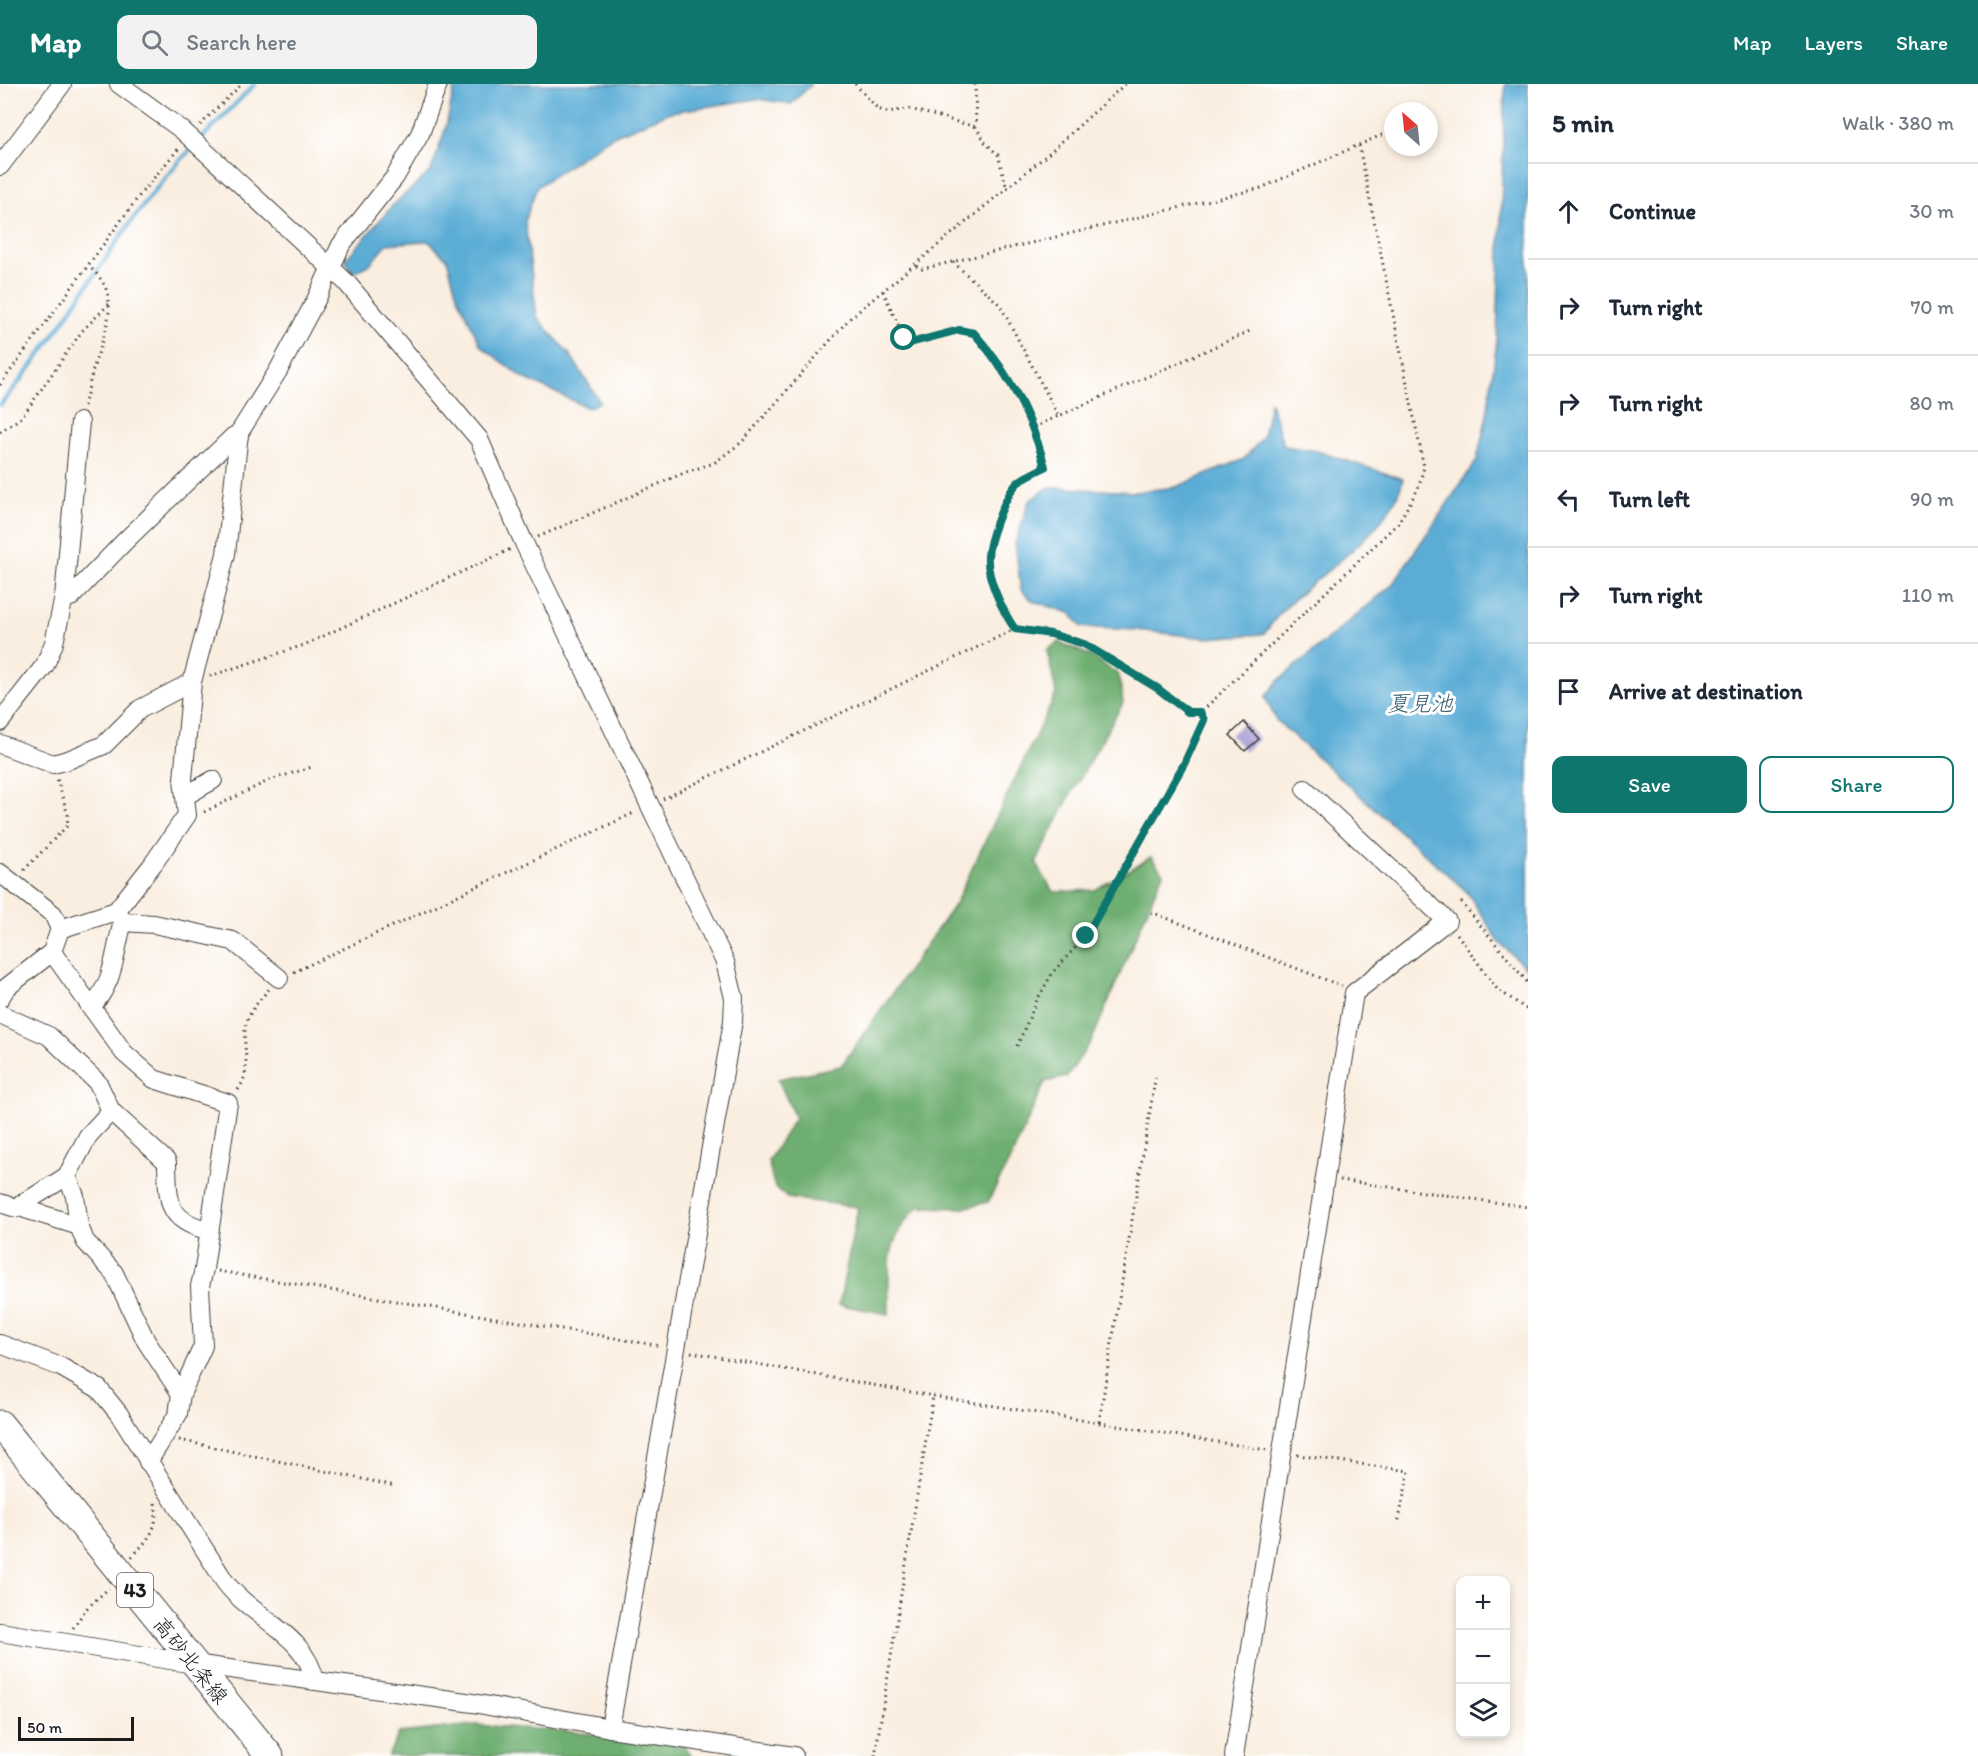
<!DOCTYPE html>
<html lang="en">
<head>
<meta charset="utf-8">
<style>
	:root { --surface:#fff; --page:#f2f2f3; --text:#1f2937; --muted:#747a83; --line:#e0e1e3; --accent:#0f766e }
	body { margin:0; font-family:Itim,"Klee One",sans-serif; background:var(--page); color:var(--text) }
	.controls { position:absolute; right:18px; bottom:18px; display:grid; overflow:hidden; border-radius:12px; box-shadow:0 3px 9px #0003 }
	.controls button { width:54px; height:54px; display:grid; place-items:center; padding:0; border:0; border-bottom:2px solid var(--line); background:var(--surface); color:var(--text); font:30px sans-serif }
	.compass { position:absolute; left:1384px; top:18px; width:54px; height:54px; border-radius:50%; background:var(--surface); box-shadow:0 3px 9px #0003; rotate:333deg }
	.scale { position:absolute; left:18px; bottom:15px; width:116px; box-sizing:border-box; padding-left:6px; border:3px solid #1c1c1c; border-top:0; font-size:16px; line-height:21px; white-space:nowrap; color:#1c1c1c; -webkit-text-stroke:4px #fff; paint-order:stroke }
	.stop { position:absolute; width:18px; height:18px; margin:-14px; border:4px solid #0f766e; border-radius:50%; background:#fff }
	.stop.end { background:#0f766e; border-color:#fff; box-shadow:0 2px 6px #0008 }
	.list { margin:0; padding:0; list-style:none }
	h2 { display:flex; justify-content:space-between; align-items:center; height:78px; margin:0; padding:0 24px; font-size:26px }
	h2 small { font-size:20px; font-weight:400; color:var(--muted) }
	.list li { display:grid; grid-template-columns:39px 1fr auto; gap:18px; align-items:center; box-sizing:border-box; height:96px; padding:0 24px; border-top:2px solid var(--line) }
	.list b { display:block; font-size:22px; white-space:nowrap }
	.list em { font-size:20px; font-style:normal; color:var(--muted) }
	.actions { display:flex; gap:12px; padding:18px 24px }
	.actions a { flex:1; padding:14px 0; border:2px solid var(--accent); border-radius:12px; text-align:center; font-size:21px; color:var(--accent) }
	.actions .main { background:var(--accent); color:#fff }
	.icon { flex:none; width:33px; height:33px; fill:none; stroke:currentColor; stroke-width:2; stroke-linecap:round; stroke-linejoin:round }
	.map { position:relative; flex:none; width:1528px; height:1672px; overflow:hidden }
	header { display:flex; align-items:center; gap:36px; box-sizing:border-box; height:84px; padding:0 30px; background:var(--accent); color:#fff }
	header strong { font-size:28px }
	nav { display:flex; gap:33px; margin-inline-start:auto; font-size:21px }
	.search { width:420px; height:54px; background:var(--page); display:flex; align-items:center; gap:15px; box-sizing:border-box; padding:0 21px; border-radius:12px; color:var(--muted); font-size:22px }
	main { display:flex }
	aside { flex:1; background:var(--surface) }
	.map>svg:first-child { display:block }
</style>
</head>
<body>
<header>
<strong>Map</strong>
<div class="search"><svg class="icon" aria-label="search" viewBox="0 0 24 24"><circle cx="10" cy="10" r="6"/><path d="M15 15l6 6"/></svg>Search here</div>
<nav><a>Map</a><a>Layers</a><a>Share</a></nav>
</header>
<main>
<div class="map">
<svg width="1528" height="1672" viewBox="0 0 1528 1672">
	<rect width="100%" height="100%" fill="#fff"/>
	<filter id="ink" filterUnits="userSpaceOnUse"><feTurbulence type="fractalNoise" baseFrequency=".0167" numOctaves="2"/><feDisplacementMap in="SourceGraphic" scale="12" xChannelSelector="R" yChannelSelector="G"/><feConvolveMatrix kernelMatrix="1 2 1 2 8 2 1 2 1" color-interpolation-filters="sRGB"/></filter>
	<filter id="wash" filterUnits="userSpaceOnUse"><feTurbulence type="fractalNoise" baseFrequency=".008" numOctaves="4" result="noise"/><feDisplacementMap in="SourceGraphic" scale="24" xChannelSelector="R" yChannelSelector="G"/><feGaussianBlur stdDeviation="1.35" result="paint"/><feColorMatrix in="noise" values="0 0 0 0 0 0 0 0 0 0 0 0 0 0 0 0 0 1.4 0 .05"/><feComposite in="paint" operator="in"/></filter>
	<g filter="url(#wash)">
		<rect width="100%" height="100%" fill="#faeee0"/>
		<g fill="#6eaf71" stroke="#456646" stroke-width="1.5">
			<path d="M 1059,558 L 1089,571 L 1119,591 L 1123,619 L 1066,719 L 1036,779 L 1053,808 L 1095,806 L 1151,773 L 1163,789 L 1092,956 L 1067,993 L 1045,998 L 1014,1068 L 988,1118 L 963,1124 L 919,1123 C 884,1153 889,1187 889,1230 L 839,1221 L 858,1123 L 787,1114 L 774,1101 L 768,1077 L 795,1034 L 778,995 L 841,982 L 955,820 L 1056,609 L 1047,566 Z"/>
			<path d="M 474,1641 L 566,1647 L 684,1661 L 691,1672 L 388,1672 L 399,1649 Z"/>
		</g>
		<g fill="#5badd6" stroke="#3c6479" stroke-width="1.5">
			<path d="M 455,0 L 809,0 L 811,1 L 791,20 L 757,15 L 671,28 L 613,52 L 537,103 L 525,137 L 537,233 L 571,272 L 600,318 L 588,324 L 522,293 L 481,262 L 457,211 L 447,175 L 428,157 L 387,160 L 370,180 L 353,189 L 345,176 L 394,120 L 431,87 L 446,43 Z"/>
			<path d="M 1505,0 L 1528,0 L 1528,886 L 1499,858 L 1467,808 L 1276,636 L 1265,613 L 1278,597 L 1392,501 L 1477,376 L 1487,331 L 1497,256 Z"/>
			<path d="M 1270,318 L 1284,362 L 1317,367 L 1403,395 C 1392,447 1323,486 1287,522 C 1278,530 1271,541 1264,550 L 1206,554 L 1136,546 L 1082,543 L 1070,529 L 1033,517 L 1021,506 L 1015,460 L 1029,417 L 1049,403 L 1135,408 L 1176,403 L 1244,375 L 1263,353 Z"/>
		</g>
		<g fill="none" stroke-linecap="round" stroke-linejoin="round">
			<g stroke="#5badd6" stroke-width="4.5">
				<path d="M 200,56 L 255,0"/>
				<path d="M 0,321 C 71,240 118,139 194,62"/>
			</g>
		</g>
		<g id="blocks">
			<path fill="#aba2d5" d="M 1244,638 L 1259,655 L 1245,667 L 1230,651 Z"/>
		</g>
	</g>
	<g filter="url(#ink)">
		<use href="#blocks" fill-opacity="0" stroke="#3d3c39" stroke-width="1.5"/>
		<g fill="none" stroke-linecap="round" stroke-linejoin="round">
			<defs>
				<g id="minor">
					<path d="M 119,0 L 182,46 L 346,198 L 479,355 L 524,459 L 725,878 L 734,914 L 733,937 L 610,1644"/>
					<path d="M 0,82 L 62,0"/>
					<path d="M 64,513 L 71,513 L 125,457 L 234,352 L 239,352"/>
					<path d="M 0,638 L 45,581 L 54,559 L 64,513 L 80,338"/>
					<path d="M 0,660 L 53,680 L 68,676 L 104,661 L 140,625 L 192,598"/>
					<path d="M 185,712 L 213,696"/>
					<path d="M 0,789 L 53,830 L 60,845"/>
					<path d="M 123,838 L 154,840 L 233,857 L 279,894"/>
					<path d="M 52,868 L 124,969 L 154,995 L 228,1019 L 204,1185 L 200,1202 L 203,1262 L 181,1310 L 178,1330 L 148,1378"/>
					<path d="M 0,914 L 6,904 L 52,868 L 60,845 L 116,827 L 153,780 L 187,731 L 183,695 L 192,598 L 226,470 L 239,349 L 278,287 L 316,216 L 341,161 L 395,93 L 420,50 L 438,0"/>
					<path d="M 90,923 C 115,901 114,867 123,838 L 117,828"/>
					<path d="M 0,930 L 49,952 L 98,999 L 111,1027 L 167,1078 C 168,1116 166,1137 208,1146"/>
					<path d="M 0,1119 L 16,1124 L 67,1092"/>
					<path d="M 21,1120 L 25,1125 L 79,1142 L 85,1157 L 114,1189 L 146,1257 L 181,1310"/>
					<path d="M 79,1142 L 75,1112 L 67,1092 L 88,1052 L 111,1027"/>
					<path d="M 0,1260 L 61,1283 L 99,1305 L 119,1330 L 225,1498 C 253,1535 306,1550 315,1597"/>
					<path d="M 0,1548 L 194,1580 L 473,1619 L 610,1644 L 794,1672"/>
					<path d="M 1234,1672 L 1354,909 L 1447,837 L 1305,705"/>
				</g>
				<path id="primary" d="M 0,1340 L 270,1672"/>
			</defs>
			<use href="#minor" stroke="#3d3c39" stroke-width="20"/>
			<use href="#primary" stroke="#3d3c39" stroke-width="29"/>
			<g stroke="#3d3c39" stroke-width="3" stroke-dasharray="1.5 4.5" stroke-linecap="butt">
				<path d="M 855,0 L 878,25 L 887,28 L 910,25 L 976,43"/>
				<path d="M 975,0 L 976,43 L 985,58 L 998,71 L 1007,105"/>
				<path d="M 1429,28 L 1434,25"/>
				<path d="M 200,41 L 242,0"/>
				<path d="M 953,178 L 1000,221 L 1058,331"/>
				<path d="M 916,182 L 922,185 L 1261,104 L 1393,46"/>
				<path d="M 883,207 L 904,254 L 910,259 L 959,246 L 974,249 L 1014,306 L 1034,343 L 1045,383 C 1036,388 1020,394 1014,403 C 1005,416 989,456 988,472 C 986,493 1003,528 1015,545 C 1049,550 1079,556 1109,573 C 1130,585 1181,627 1200,629 L 1398,439 L 1418,405 L 1424,383 L 1359,62"/>
				<path d="M 0,301 L 142,108 L 180,63"/>
				<path d="M 84,322 C 88,307 91,291 96,276 C 107,243 122,209 89,183"/>
				<path d="M 1034,343 L 1250,247"/>
				<path d="M 0,348 L 22,333 L 82,247 L 109,220"/>
				<path d="M 538,453 L 686,388 L 714,379 L 742,358 L 849,235 L 1048,70 L 1125,0"/>
				<path d="M 210,592 L 304,561 L 511,465"/>
				<path d="M 663,715 L 1015,545"/>
				<path d="M 204,728 L 270,696 L 312,683"/>
				<path d="M 24,786 L 67,742 L 68,731 L 57,695"/>
				<path d="M 1461,818 L 1528,899"/>
				<path d="M 1151,828 L 1342,902"/>
				<path d="M 1457,850 L 1497,905 L 1528,926"/>
				<path d="M 294,888 L 636,728"/>
				<path d="M 1017,962 L 1037,916 L 1053,888 L 1086,852 L 1184,680 L 1204,636 L 1200,629"/>
				<path d="M 238,1006 C 252,986 243,968 245,946 C 246,930 260,916 269,905"/>
				<path d="M 1340,1096 L 1528,1123"/>
				<path d="M 218,1187 L 661,1262"/>
				<path d="M 691,1268 L 933,1312 L 1267,1366"/>
				<path d="M 1099,1338 L 1156,990"/>
				<path d="M 179,1356 L 395,1402"/>
				<path d="M 1297,1371 L 1409,1387 L 1398,1440"/>
				<path d="M 132,1473 C 149,1454 159,1445 155,1419"/>
				<path d="M 73,1544 L 86,1525 L 109,1504"/>
				<path d="M 875,1672 L 933,1312"/>
			</g>
			<use href="#minor" stroke="#fff" stroke-width="18"/>
			<use href="#primary" stroke="#fff" stroke-width="27"/>
		</g>
	</g>
	<g fill="none" stroke-linecap="round" stroke-linejoin="round" filter="url(#ink)">
		<path stroke="#0f766e" stroke-width="8" d="M 904,254 L 910,259 L 959,246 L 974,249 C 1008,287 1032,334 1045,383 C 1036,388 1020,394 1014,403 C 1004,416 989,455 988,472 C 986,493 1003,528 1015,545 L 1051,550 L 1084,560 L 1157,604 L 1188,628 L 1200,628 L 1204,636 L 1184,680 L 1086,852"/>
	</g>
	<g text-anchor="middle" dominant-baseline="central" stroke-width="6" stroke-linejoin="round" paint-order="stroke">
		<rect fill="#fff" stroke="#606060" stroke-width="1.5" x="117" y="1489" width="36" height="34" rx="4.5"/>
		<g font-size="20" font-weight="bold" fill="#1c1c1c">
			<text x="135" y="1506">43</text>
		</g>
		<g font-size="21" fill="#1c1c1c" stroke="#fff">
			<text transform="translate(191 1576) rotate(51)">高砂北条線</text>
		</g>
		<g font-size="22" font-style="italic" fill="#385d70" stroke="#fff">
			<text x="1420" y="619">夏見池</text>
		</g>
	</g>
</svg>
<div class="controls">
<button>+</button>
<button>−</button>
<button><svg class="icon" aria-label="layers" viewBox="0 0 24 24"><path d="M12 4l9 5-9 5-9-5zM3 14l9 5 9-5"/></svg></button>
</div>
<svg class="compass" viewBox="-18 -18 36 36"><path d="M0-13l5 13h-10z" fill="#e53935"/><path d="M0 13l5-13h-10z" fill="#747a83"/></svg>
<div class="scale">50 m</div>
<div class="stop" style="left:904px;top:254px"></div>
<div class="stop end" style="left:1086px;top:852px"></div>
</div>
<aside>
<h2>5 min<small>Walk · 380 m</small></h2>
<ul class="list">
<li><svg class="icon" aria-label="ahead" viewBox="0 0 24 24"><path d="M12 20V5M6 11l6-6 6 6"/></svg><div><b>Continue</b></div><em>30 m</em></li>
<li><svg class="icon" aria-label="right" viewBox="0 0 24 24"><path d="M7 20v-9h11M14 6l5 5-5 5"/></svg><div><b>Turn right</b></div><em>70 m</em></li>
<li><svg class="icon" aria-label="right" viewBox="0 0 24 24"><path d="M7 20v-9h11M14 6l5 5-5 5"/></svg><div><b>Turn right</b></div><em>80 m</em></li>
<li><svg class="icon" aria-label="left" viewBox="0 0 24 24"><path d="M17 20v-9H6M10 6l-5 5 5 5"/></svg><div><b>Turn left</b></div><em>90 m</em></li>
<li><svg class="icon" aria-label="right" viewBox="0 0 24 24"><path d="M7 20v-9h11M14 6l5 5-5 5"/></svg><div><b>Turn right</b></div><em>110 m</em></li>
<li><svg class="icon" aria-label="arrive" viewBox="0 0 24 24"><path d="M6 21V4h12l-3 4 3 4H6"/></svg><div><b>Arrive at destination</b></div></li>
</ul>
<div class="actions"><a class="main">Save</a><a>Share</a></div>
</aside>
</main>
</body>
</html>
